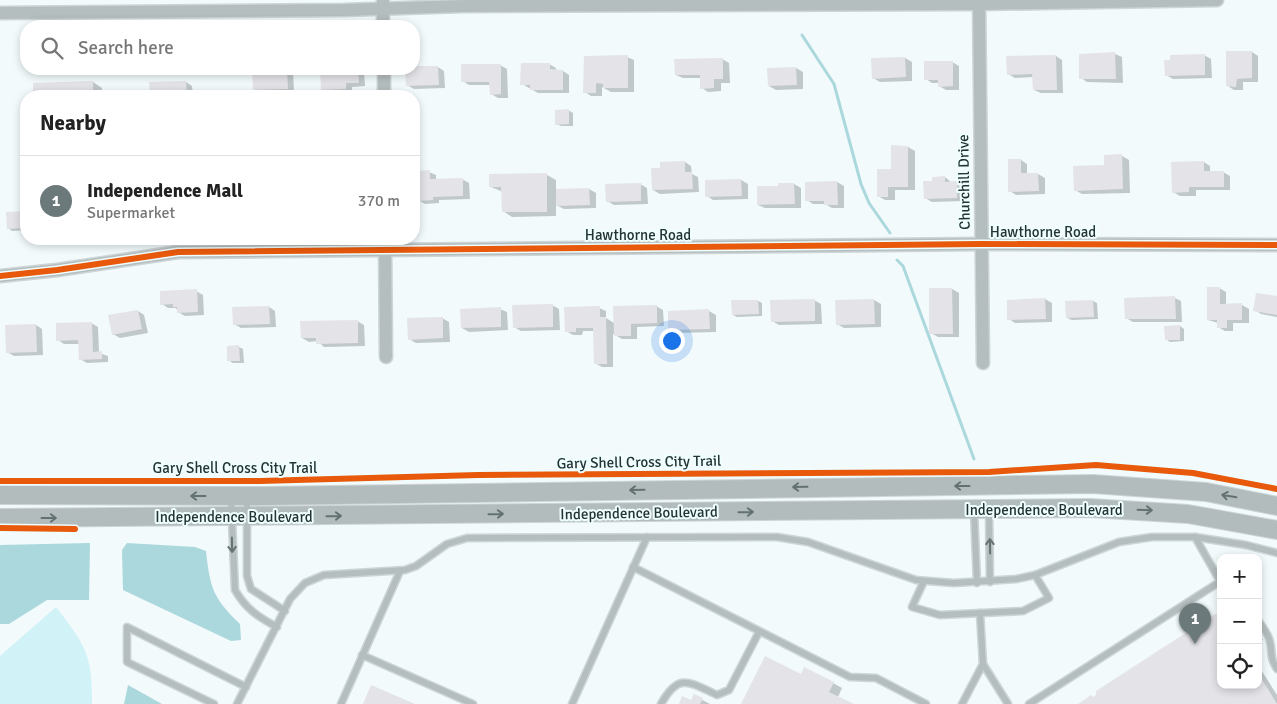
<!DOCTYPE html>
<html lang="en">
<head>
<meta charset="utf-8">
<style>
	:root { --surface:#fff; --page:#f2f2f2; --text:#222; --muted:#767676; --line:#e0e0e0; --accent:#6c797a }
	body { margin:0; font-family:Signika,sans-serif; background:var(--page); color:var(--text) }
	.controls { position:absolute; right:15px; bottom:15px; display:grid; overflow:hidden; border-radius:10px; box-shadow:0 2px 8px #0003 }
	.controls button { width:45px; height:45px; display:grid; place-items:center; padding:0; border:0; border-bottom:1px solid var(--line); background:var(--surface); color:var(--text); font:25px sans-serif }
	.you { position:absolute; left:671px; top:340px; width:18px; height:18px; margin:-12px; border:4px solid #fff; border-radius:50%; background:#1a73e8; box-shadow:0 0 0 8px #1a73e833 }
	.badge { display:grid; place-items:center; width:32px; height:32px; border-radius:50%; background:var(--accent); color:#fff; font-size:16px; font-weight:700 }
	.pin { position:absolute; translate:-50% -41px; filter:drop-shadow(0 1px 2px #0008) }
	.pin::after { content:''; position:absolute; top:26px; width:18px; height:15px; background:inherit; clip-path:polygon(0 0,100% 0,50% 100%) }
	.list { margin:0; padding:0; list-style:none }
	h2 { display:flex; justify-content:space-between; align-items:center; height:65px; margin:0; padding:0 20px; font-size:21px }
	h2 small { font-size:16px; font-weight:400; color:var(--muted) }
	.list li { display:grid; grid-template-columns:32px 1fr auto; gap:15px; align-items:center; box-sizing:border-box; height:90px; padding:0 20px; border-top:1px solid var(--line) }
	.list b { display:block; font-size:19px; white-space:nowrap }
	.list p { margin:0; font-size:16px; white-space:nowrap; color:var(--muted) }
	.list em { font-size:16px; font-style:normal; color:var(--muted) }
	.icon { flex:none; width:28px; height:28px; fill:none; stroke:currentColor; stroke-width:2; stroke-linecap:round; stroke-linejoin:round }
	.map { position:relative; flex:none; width:1277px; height:704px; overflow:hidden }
	.search { position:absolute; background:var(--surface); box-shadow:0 2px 8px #0003; left:20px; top:20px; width:400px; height:55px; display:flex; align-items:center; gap:12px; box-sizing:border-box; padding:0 18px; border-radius:20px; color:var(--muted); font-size:19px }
	.panel { position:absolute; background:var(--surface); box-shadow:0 2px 8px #0003; left:20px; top:90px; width:400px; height:155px; border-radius:20px }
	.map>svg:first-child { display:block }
</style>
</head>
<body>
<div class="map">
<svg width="1277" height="704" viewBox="0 0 1277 704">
	<rect width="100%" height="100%" fill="#f2fafc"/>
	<path fill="#d1f3f8" d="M 56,607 C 86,646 92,654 92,704 L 0,704 L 0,656 Z"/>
	<g fill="#abd8dc">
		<path d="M 90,543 L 89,600 L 47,600 L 9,624 L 0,624 L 0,545 Z"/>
		<path d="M 127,543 L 195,547 L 206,551 C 210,588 213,598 240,624 L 241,640 L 231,641 L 123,590 L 122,550 Z"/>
		<path d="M 128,685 L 162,704 L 124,704 Z"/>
	</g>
	<g fill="#0003">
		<path d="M 1252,52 L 1258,56 L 1258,82 L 1243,82 L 1243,90 L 1234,90 L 1228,86 Z"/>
		<path d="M 1115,54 L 1122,57 L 1123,83 L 1087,82 L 1081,78 L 1080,55 Z"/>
		<path d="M 1204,55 L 1211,59 L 1212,78 L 1173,79 L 1166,75 Z"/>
		<path d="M 1056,56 L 1062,60 L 1063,93 L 1041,93 L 1034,90 L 1034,77 L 1015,78 L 1008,74 Z"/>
		<path d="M 627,57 L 634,60 L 634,92 L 611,92 L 602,87 L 602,96 L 591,96 L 585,92 Z"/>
		<path d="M 905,58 L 912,62 L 912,81 L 880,82 L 873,78 Z"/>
		<path d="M 722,59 L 729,63 L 730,83 L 721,83 L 721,91 L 708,92 L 702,88 L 701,78 L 683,78 L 676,75 Z"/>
		<path d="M 952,62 L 959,66 L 959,90 L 946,90 L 939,86 L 939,83 L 932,83 L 926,79 Z"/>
		<path d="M 549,64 L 556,68 L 556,71 L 563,71 L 569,75 L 569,93 L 538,93 L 522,84 Z"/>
		<path d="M 500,65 L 507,69 L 508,98 L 498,98 L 491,94 L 491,85 L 469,85 L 463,81 Z"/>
		<path d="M 438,67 L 444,71 L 445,88 L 414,89 L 407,85 L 407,69 Z"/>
		<path d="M 796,68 L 803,72 L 803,89 L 776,90 L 769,86 L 769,69 Z"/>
		<path d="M 253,69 L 289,69 L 293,72 L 294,92 L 261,93 L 254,89 Z"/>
		<path d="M 359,69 L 364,72 L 365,86 L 352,87 L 352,92 L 329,93 L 322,89 L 321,70 Z"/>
		<path d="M 93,82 L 102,88 L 102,96 L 34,96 L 34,84 Z"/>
		<path d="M 186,82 L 192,86 L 193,96 L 151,96 L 150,83 Z"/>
		<path d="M 568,110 L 573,113 L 573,126 L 561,126 L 556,124 Z"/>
		<path d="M 908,147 L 915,151 L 915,190 L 895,190 L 895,200 L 885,200 L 878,196 Z"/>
		<path d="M 1122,156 L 1129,160 L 1130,193 L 1082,194 L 1075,190 Z"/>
		<path d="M 1021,160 L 1027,164 L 1027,175 L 1038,174 L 1045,178 L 1045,194 L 1016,195 L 1010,191 Z"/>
		<path d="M 685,162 L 691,166 L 692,174 L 698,177 L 699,192 L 660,194 L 653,190 L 661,169 Z"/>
		<path d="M 1204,162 L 1210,166 L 1210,172 L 1223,172 L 1230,176 L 1230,190 L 1196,190 L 1196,196 L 1180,196 L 1173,192 Z"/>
		<path d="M 429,172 L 436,175 L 436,180 L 462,179 L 469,183 L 470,199 L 439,200 L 439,203 L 425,204 L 418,200 Z"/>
		<path d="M 547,175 L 556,180 L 556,190 L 589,189 L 596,193 L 596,208 L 564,209 L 556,205 L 556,216 L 512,217 L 503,211 L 503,192 L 491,187 Z"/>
		<path d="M 945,177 L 952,183 L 963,187 L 964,201 L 932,202 L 925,198 L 934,182 Z"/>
		<path d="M 741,180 L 748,184 L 748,199 L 713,200 L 707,196 Z"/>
		<path d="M 837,182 L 844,186 L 844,208 L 832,208 L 825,204 L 813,204 L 807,200 L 806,183 Z"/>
		<path d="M 640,184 L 647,188 L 648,204 L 614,205 L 607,201 Z"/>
		<path d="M 794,184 L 801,188 L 801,208 L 765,208 L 758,205 L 779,187 Z"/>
		<path d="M 26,212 L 26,230 L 12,231 L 8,228 L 8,213 Z"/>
		<path d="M 1219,288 L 1226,292 L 1226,305 L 1242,305 L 1249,309 L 1249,323 L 1233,323 L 1233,331 L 1225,331 L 1218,327 L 1218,323 L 1208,320 Z"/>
		<path d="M 952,289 L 959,293 L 959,337 L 938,337 L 931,333 Z"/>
		<path d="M 196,291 L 203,295 L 204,315 L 185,316 L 178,312 L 176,308 L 168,308 L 162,304 Z"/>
		<path d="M 1277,297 L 1277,317 L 1261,314 L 1255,310 Z"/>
		<path d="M 1175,298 L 1181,301 L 1182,322 L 1133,322 L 1126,318 Z"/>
		<path d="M 1045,299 L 1052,303 L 1052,322 L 1015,323 L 1009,319 Z"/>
		<path d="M 814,300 L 821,304 L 822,324 L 779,325 L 772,321 Z"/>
		<path d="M 874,300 L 881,304 L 881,327 L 844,328 L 837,324 Z"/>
		<path d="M 758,301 L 762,303 L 762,316 L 737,317 L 733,315 Z"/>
		<path d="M 1093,301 L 1097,303 L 1098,319 L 1072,320 L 1067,318 Z"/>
		<path d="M 552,305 L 559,309 L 560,330 L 521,331 L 514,327 Z"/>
		<path d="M 656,306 L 663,310 L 664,326 L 637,327 L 637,339 L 622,339 L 613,334 L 613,367 L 602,367 L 595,363 L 595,331 L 583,331 L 582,335 L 573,335 L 566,331 L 599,308 L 606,311 L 606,318 L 614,323 Z"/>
		<path d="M 269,307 L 275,311 L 276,327 L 241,328 L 234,324 Z"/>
		<path d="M 500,309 L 507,312 L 508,330 L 469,332 L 462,328 Z"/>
		<path d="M 138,311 L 144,315 L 148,333 L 120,338 L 113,334 Z"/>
		<path d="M 709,311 L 716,315 L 716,332 L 676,333 L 670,329 Z"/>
		<path d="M 442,318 L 449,322 L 450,342 L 416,343 L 409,339 Z"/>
		<path d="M 357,321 L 364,325 L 365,346 L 324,347 L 318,341 L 309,342 L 302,338 Z"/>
		<path d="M 91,323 L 98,327 L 99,353 L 108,356 L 108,362 L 87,363 L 80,359 L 80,344 L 64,344 L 58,340 Z"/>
		<path d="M 36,325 L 42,329 L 43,355 L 14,356 L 7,352 Z"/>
		<path d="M 1180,326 L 1184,329 L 1184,341 L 1170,342 L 1166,339 Z"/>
		<path d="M 239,347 L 243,349 L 244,363 L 233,363 L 228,360 Z"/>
		<path d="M 1258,631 L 1263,640 L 1258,642 Z"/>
		<path d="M 1258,665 L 1277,695 L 1277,704 L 1080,704 L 1094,698 L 1221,685 L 1258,685 Z"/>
		<path d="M 801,676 L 833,683 L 842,688 L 838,697 L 851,704 L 742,704 Z"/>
		<path d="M 695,696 L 710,704 L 680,704 L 692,702 Z"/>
	</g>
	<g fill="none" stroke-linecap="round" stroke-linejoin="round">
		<g stroke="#abd8dc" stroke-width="3">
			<path d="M 802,35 L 834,84 L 861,184 L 869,203 L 890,233"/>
			<path d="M 897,260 L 903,266 L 974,459"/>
		</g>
	</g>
	<g fill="#e3e3e8">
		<path d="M 1226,51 L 1252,51 L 1252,78 L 1237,79 L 1236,87 L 1226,86 Z"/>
		<path d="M 1115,52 L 1116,79 L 1079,79 L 1079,54 Z"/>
		<path d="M 1205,54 L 1205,75 L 1165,76 L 1164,60 L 1170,60 L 1170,55 Z"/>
		<path d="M 628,55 L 628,88 L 603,88 L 603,84 L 596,83 L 596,93 L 583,93 L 584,56 Z"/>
		<path d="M 1056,55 L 1057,90 L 1033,90 L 1032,74 L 1007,75 L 1006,56 Z"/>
		<path d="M 905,57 L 906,77 L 872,79 L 871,58 Z"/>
		<path d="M 723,58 L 723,79 L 714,79 L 714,88 L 700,89 L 700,75 L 675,75 L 674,59 Z"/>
		<path d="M 924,61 L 953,61 L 953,86 L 938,87 L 938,80 L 924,80 Z"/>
		<path d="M 521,63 L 550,63 L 550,69 L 563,70 L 563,90 L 530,90 L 530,85 L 520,85 Z"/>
		<path d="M 461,64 L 501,64 L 501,94 L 490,95 L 489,82 L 461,82 Z"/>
		<path d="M 414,66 L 438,66 L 439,85 L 406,86 L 405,69 L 414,69 Z"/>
		<path d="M 796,67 L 797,85 L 768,86 L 767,68 Z"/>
		<path d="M 252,69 L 287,69 L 288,89 L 253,90 Z"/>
		<path d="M 320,69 L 358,69 L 359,83 L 346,83 L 346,89 L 321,90 Z"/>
		<path d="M 93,81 L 93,96 L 33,96 L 33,83 Z"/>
		<path d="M 186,81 L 187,96 L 150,96 L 149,82 Z"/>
		<path d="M 569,109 L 569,124 L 555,125 L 555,110 Z"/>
		<path d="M 891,145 L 908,146 L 908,187 L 888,187 L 888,197 L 877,197 L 877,169 L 891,169 Z"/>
		<path d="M 1122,154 L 1123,189 L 1074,191 L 1073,166 L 1104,165 L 1104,155 Z"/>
		<path d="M 1008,159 L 1021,159 L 1021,173 L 1038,173 L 1039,191 L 1008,192 Z"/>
		<path d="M 685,161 L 685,172 L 692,172 L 693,189 L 652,190 L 651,168 L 660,168 L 660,162 Z"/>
		<path d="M 1204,161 L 1204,171 L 1224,171 L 1224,187 L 1189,187 L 1189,192 L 1172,193 L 1171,162 Z"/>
		<path d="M 430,170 L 430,179 L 463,178 L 463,196 L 433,197 L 433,200 L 417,201 L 416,171 Z"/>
		<path d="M 547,173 L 547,212 L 502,212 L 501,187 L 489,187 L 489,174 Z"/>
		<path d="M 945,176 L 945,182 L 957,181 L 957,198 L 924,199 L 923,181 L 932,181 L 932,177 Z"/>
		<path d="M 741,179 L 742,196 L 705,197 L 705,180 Z"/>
		<path d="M 837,181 L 838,205 L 824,205 L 824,201 L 805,201 L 805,182 Z"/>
		<path d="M 641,183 L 641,201 L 606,202 L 605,184 Z"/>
		<path d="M 778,183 L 794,183 L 795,204 L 757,205 L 757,186 L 778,186 Z"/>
		<path d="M 589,188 L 590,205 L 556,206 L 556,189 Z"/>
		<path d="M 26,211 L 26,228 L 7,229 L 6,212 Z"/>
		<path d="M 1207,287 L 1220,287 L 1220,304 L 1242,303 L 1242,320 L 1227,320 L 1227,328 L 1217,328 L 1217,320 L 1207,320 Z"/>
		<path d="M 929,288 L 952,288 L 953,334 L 929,334 Z"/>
		<path d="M 197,289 L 198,312 L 177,313 L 177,307 L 173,307 L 173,304 L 160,305 L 160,291 Z"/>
		<path d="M 1256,293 L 1277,296 L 1277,315 L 1253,311 Z"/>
		<path d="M 1175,296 L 1176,319 L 1125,319 L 1124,298 Z"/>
		<path d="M 1045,298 L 1046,319 L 1007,320 L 1007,300 Z"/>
		<path d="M 815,299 L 815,321 L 771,322 L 770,300 Z"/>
		<path d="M 874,299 L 875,324 L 836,325 L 835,300 Z"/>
		<path d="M 731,300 L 758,300 L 759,314 L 732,315 Z"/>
		<path d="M 1093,300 L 1094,317 L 1066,318 L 1065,301 Z"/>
		<path d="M 553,304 L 553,327 L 513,328 L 512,305 Z"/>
		<path d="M 657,305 L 657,323 L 631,324 L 631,336 L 614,336 L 613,306 Z"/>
		<path d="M 269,306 L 270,324 L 233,325 L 232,307 Z"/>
		<path d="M 600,306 L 600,317 L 606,317 L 607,364 L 594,364 L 593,328 L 576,328 L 576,332 L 565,332 L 564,307 Z"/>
		<path d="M 501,307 L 501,327 L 461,328 L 460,309 Z"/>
		<path d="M 709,309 L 710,329 L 668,330 L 668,311 Z"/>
		<path d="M 138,310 L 142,329 L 112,335 L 108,315 Z"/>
		<path d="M 443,317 L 443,338 L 408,340 L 407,318 Z"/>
		<path d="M 358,320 L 358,343 L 316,344 L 316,338 L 301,338 L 300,321 Z"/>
		<path d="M 92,322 L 93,352 L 102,351 L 102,359 L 79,360 L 78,340 L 56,341 L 56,323 Z"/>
		<path d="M 36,324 L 37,352 L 6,353 L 5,325 Z"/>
		<path d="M 1180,325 L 1180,340 L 1165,340 L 1164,326 Z"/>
		<path d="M 239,345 L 240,361 L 227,361 L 227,346 Z"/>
		<path d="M 1215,614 L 1221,615 L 1221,685 L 1258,685 L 1258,673 L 1277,704 L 1078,704 L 1091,695 L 1093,697 L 1096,695 L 1096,691 Z"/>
		<path d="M 765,656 L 801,674 L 804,667 L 834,682 L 829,692 L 854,704 L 741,704 Z"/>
		<path d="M 371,685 L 415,704 L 363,704 Z"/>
		<path d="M 694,694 L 703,698 L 700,704 L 679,704 L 682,696 L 691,700 Z"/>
	</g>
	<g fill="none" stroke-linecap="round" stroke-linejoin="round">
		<defs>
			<g id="service">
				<path d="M 247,496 L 247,576 L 251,589 L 285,611"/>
				<path d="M 231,497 L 235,590 C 246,609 258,617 277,627"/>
				<path d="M 974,510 L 977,583"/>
				<path d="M 989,511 L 990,582"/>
				<path d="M 1195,537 L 1220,581"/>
				<path d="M 633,567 L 850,677 L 876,678 L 926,704"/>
				<path d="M 924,581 L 912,607 L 940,615 L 1023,611 L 1049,598 L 1035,575"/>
				<path d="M 980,613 L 983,664 L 1008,704"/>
				<path d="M 1258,620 C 1262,627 1269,634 1270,642 C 1273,654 1269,656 1277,669"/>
				<path d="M 362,655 L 473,704"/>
				<path d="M 214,704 L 127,662 L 127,627 L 246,687"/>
				<path d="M 237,704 L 290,599 L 305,583 L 324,575 L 405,570 L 416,566 L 447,544 L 467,538 L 777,537 L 808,542 L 916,580 L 954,583 L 1016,579 L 1035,575 L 1119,542 L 1152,537 L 1195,537 L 1246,545 L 1277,553"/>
				<path d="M 341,704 L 400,571"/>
				<path d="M 572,704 L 647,537"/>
				<path d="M 661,704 C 679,672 689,682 717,695 L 729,690 L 759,632"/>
				<path d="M 962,704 L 983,664"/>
				<path d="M 1029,704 L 1221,581"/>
			</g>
			<g id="minor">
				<path d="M 383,0 L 383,26"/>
				<path d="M 979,0 L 983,363"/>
				<path d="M 0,13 L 344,10 L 463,6 L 979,4 L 1217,0"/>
				<path d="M 384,69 L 384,96"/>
				<path d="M 385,239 L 386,357"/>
				<path d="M 0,276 L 57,270 L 178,252 L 981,244 L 1277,245"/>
			</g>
			<g id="secondary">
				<path d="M 0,495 L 263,496 L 1093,484 L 1206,492 L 1277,506"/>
				<path d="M 0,518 L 1090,508 L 1188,514 L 1277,530"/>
			</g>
		</defs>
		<use href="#service" stroke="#ced5d7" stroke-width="9"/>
		<use href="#minor" stroke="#ced5d7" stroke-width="15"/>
		<use href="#secondary" stroke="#ced5d7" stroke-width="20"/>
		<use href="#service" stroke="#b5bebe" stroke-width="6"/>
		<use href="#minor" stroke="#b5bebe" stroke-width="12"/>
		<use href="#secondary" stroke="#b2bcbd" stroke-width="18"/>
		<defs>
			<g id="cycleway">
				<path d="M 0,276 L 57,270 L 178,252 L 981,244 L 1277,245"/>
				<path d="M 0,481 L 260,481 L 478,475 L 989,472 L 1096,465 L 1193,473 L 1277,489"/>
				<path d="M 0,528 L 75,529"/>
			</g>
		</defs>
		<use href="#cycleway" stroke="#effeff" stroke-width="9"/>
		<use href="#cycleway" stroke="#e8590c" stroke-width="6"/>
	</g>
	<defs><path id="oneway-shaft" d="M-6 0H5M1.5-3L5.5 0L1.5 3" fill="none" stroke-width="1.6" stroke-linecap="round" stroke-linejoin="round" transform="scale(1.25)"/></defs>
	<g stroke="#647172">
		<use href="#oneway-shaft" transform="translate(962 486) rotate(180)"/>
		<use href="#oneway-shaft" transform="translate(800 487) rotate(179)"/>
		<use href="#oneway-shaft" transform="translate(637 490) rotate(179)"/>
		<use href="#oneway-shaft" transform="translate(198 496) rotate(-180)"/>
		<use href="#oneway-shaft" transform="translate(1229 496) rotate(-170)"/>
		<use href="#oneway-shaft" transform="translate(1145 510) rotate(2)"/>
		<use href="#oneway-shaft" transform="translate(746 512) rotate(-1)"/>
		<use href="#oneway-shaft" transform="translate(496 514) rotate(-1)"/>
		<use href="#oneway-shaft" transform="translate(334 516) rotate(-1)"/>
		<use href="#oneway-shaft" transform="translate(49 518)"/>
	</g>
	<g stroke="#657272">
		<use href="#oneway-shaft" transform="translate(232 545) rotate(89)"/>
		<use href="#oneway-shaft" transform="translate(990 546) rotate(-91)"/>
	</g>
	<g text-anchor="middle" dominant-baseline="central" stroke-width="4" stroke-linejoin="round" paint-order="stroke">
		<g font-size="15" fill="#243334" stroke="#effeff">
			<text transform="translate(964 182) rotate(-91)">Churchill Drive</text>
			<text x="1043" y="232">Hawthorne Road</text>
			<text x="638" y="235">Hawthorne Road</text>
			<text transform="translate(639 462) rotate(-1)">Gary Shell Cross City Trail</text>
			<text x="235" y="468">Gary Shell Cross City Trail</text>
			<text x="1044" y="510">Independence Boulevard</text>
			<text transform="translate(639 513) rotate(-1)">Independence Boulevard</text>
			<text x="234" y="517">Independence Boulevard</text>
		</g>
	</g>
</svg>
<div class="controls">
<button>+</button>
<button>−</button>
<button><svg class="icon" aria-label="locate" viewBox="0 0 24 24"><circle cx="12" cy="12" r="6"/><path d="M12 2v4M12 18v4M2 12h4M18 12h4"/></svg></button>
</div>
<div class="you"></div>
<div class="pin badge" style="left:1195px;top:644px">1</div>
<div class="search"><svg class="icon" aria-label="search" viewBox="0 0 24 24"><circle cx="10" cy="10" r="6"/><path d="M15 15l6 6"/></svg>Search here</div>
<section class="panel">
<h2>Nearby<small></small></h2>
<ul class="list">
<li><span class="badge">1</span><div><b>Independence Mall</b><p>Supermarket</p></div><em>370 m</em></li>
</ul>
</section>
</div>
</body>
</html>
